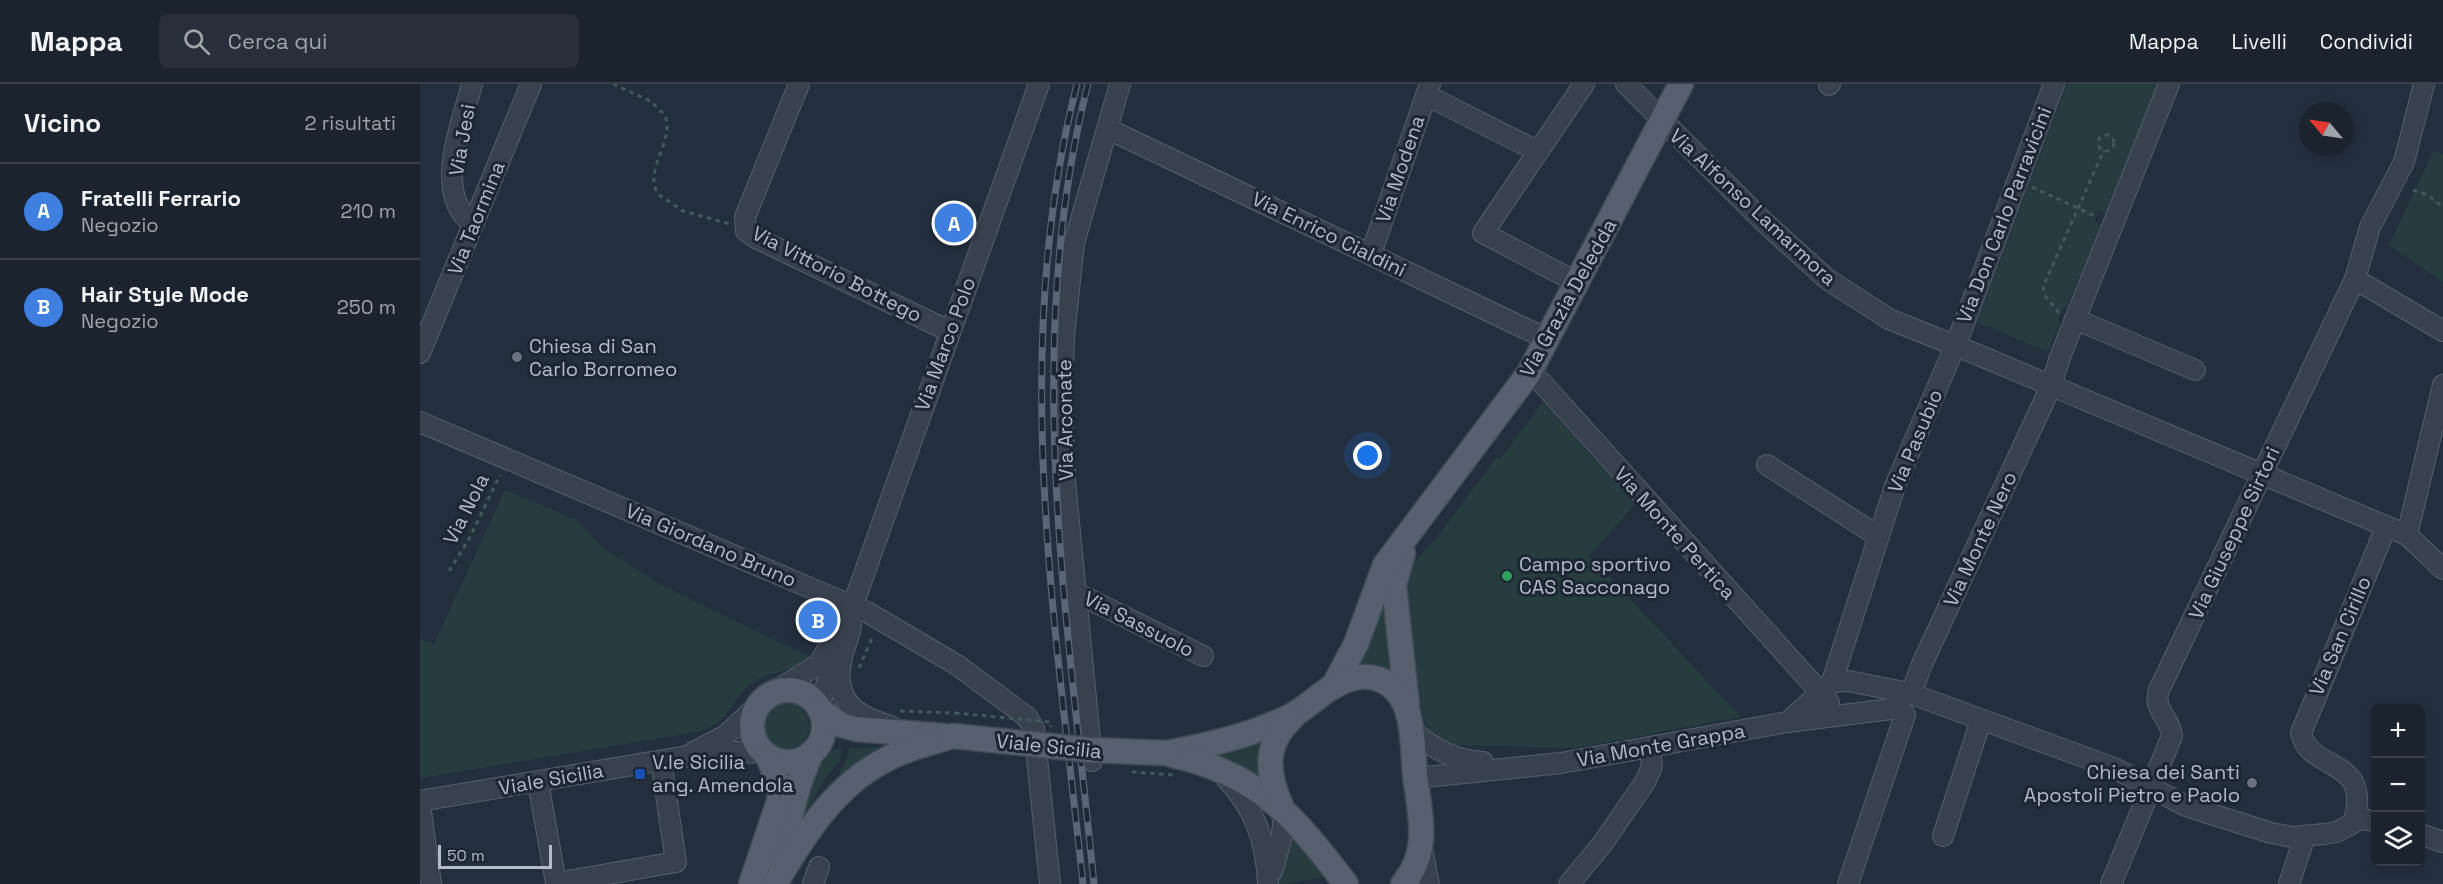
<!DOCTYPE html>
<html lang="it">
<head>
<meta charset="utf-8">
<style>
	:root { --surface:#1b232e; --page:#282f3a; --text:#f1f3f6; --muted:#a0a4aa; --line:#39404a; --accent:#8ab4f8 }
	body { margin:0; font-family:"Space Grotesk",sans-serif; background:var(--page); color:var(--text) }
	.controls { position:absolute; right:18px; bottom:18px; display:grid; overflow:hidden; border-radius:9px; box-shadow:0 3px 9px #0003 }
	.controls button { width:54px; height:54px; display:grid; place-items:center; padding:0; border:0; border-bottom:2px solid var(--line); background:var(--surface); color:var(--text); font:30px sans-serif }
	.compass { position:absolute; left:1879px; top:18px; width:54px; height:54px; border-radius:50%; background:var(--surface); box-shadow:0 3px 9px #0003; rotate:299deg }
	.scale { position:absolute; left:18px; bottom:15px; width:114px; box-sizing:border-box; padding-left:6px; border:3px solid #b4bcc9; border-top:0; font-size:16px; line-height:21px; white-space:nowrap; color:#b4bcc9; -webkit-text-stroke:4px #1d2633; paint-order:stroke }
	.you { position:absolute; left:948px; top:372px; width:21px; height:21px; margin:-15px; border:4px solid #fff; border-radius:50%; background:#1a73e8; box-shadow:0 0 0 9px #1a73e833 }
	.badge { display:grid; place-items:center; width:39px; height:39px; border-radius:50%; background:var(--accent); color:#fff; font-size:20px; font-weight:700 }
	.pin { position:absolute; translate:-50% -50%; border:3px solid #fff; box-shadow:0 2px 6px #0006 }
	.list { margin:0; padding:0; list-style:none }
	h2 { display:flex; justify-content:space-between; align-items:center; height:78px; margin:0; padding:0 24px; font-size:26px }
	h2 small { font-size:20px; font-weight:400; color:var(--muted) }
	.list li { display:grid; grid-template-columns:39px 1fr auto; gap:18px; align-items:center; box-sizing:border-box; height:96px; padding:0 24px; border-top:2px solid var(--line) }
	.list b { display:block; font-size:22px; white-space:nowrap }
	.list p { margin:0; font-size:20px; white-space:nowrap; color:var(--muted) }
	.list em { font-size:20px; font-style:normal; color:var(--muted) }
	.icon { flex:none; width:33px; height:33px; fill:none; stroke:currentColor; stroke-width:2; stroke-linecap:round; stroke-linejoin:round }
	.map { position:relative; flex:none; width:2023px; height:800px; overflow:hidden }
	header { display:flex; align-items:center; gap:36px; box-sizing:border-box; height:84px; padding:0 30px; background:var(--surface); border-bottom:2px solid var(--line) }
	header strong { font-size:28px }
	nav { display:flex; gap:33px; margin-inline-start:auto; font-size:21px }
	.search { width:420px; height:54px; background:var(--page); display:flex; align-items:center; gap:15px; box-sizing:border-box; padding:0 21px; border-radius:9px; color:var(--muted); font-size:22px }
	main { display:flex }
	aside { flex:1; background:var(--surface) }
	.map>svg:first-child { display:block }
</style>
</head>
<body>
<header>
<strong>Mappa</strong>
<div class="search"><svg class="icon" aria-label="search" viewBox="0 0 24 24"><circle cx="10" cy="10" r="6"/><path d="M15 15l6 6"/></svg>Cerca qui</div>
<nav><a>Mappa</a><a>Livelli</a><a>Condividi</a></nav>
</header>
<main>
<aside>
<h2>Vicino<small>2 risultati</small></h2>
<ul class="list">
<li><span class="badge" style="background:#3f7fe0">A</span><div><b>Fratelli Ferrario</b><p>Negozio</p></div><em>210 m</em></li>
<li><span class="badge" style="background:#3f7fe0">B</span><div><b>Hair Style Mode</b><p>Negozio</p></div><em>250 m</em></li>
</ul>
</aside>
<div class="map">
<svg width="2023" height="800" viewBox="0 0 2023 800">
	<rect width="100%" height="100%" fill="#242f3e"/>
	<g fill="#263c3f">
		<path d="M 1647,0 L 1738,0 L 1685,128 L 1679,126 L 1674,137 L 1680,141 L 1647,222 L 1643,223 L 1638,235 L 1640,238 L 1628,268 L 1557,238 Z"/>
		<path d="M 2013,68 L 2023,70 L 2023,198 L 1969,161 Z"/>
		<path d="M 1123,318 L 1215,420 L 1169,472 L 1321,633 L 1156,664 L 1028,661 L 1010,648 L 1001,627 L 987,498 L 990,482 L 1015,456 L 1077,373 L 1081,374 Z"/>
		<path d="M 85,406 L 156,436 L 184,465 L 243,502 L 390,573 C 374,589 351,586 334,598 C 312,612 312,634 283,647 L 0,694 L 0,555 L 14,560 Z"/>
		<path d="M 963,503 L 971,586 L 951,579 L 935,581 Z"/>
		<circle cx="366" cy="642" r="23"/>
		<path d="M 847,647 L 840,695 L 785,671 Z"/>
		<path d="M 470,663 L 393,728 C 405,709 427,686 429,664 Z"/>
		<path d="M 421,664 L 420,677 L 406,693 L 387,726 L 379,724 C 388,699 392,670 421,664 Z"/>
		<path d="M 873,751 L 906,790 C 896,796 870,800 857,800 L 870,753 Z"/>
	</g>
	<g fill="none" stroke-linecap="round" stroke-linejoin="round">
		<defs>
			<g id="minor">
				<path d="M 52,0 C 42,40 12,110 53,140"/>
				<path d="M 379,0 L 325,133 L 326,147 L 336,154 L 529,247"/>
				<path d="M 1206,0 L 1342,136 L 1407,195 L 1469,235 L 1551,268 L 1987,451 L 2023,485"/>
				<path d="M 1409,1 L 1410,0"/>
				<path d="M 1006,11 L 1117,67"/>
				<path d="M 688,45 L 1129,256"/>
				<path d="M 951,170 L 1010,0"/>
				<path d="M 1935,195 L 2023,247"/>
				<path d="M 1158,199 L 1063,149 L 1164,0"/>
				<path d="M 1655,235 L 1775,286"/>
				<path d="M 0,269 L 111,0"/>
				<path d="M 1109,289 L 1121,298 L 1409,618"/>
				<path d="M 0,338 L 447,528 L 537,581 L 607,633 L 614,645 L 630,800"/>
				<path d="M 1347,381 L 1458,452"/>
				<path d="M 1987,451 L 2023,301"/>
				<path d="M 655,508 L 783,572"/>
				<path d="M 422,574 C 412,615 434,632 471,642"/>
				<path d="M 1412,598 L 1475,402 L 1538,255 L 1634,0"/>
				<path d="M 354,608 L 399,580 L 428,528"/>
				<path d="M 1491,610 L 1502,580 L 1631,302 L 1640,273 L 1749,0"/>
				<path d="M 399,623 L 409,592 L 423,569 L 430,548 L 433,521 L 619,0"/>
				<path d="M 1368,638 L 1412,598 L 1428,597 L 1489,609 L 1694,684 L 1766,722 L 1851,749 L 1873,753 L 1904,750 L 1917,748 L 1940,735 L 1956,737"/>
				<path d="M 990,645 C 1014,665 1032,676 1063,678"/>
				<path d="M 272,669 L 306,651 L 336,623"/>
				<path d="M 672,677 L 645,397 L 642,317 L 644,252 L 654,159 L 700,0"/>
				<path d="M 804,692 C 835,724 846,756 848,800"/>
				<path d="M 996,694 L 1141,679 L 1368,638 L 1479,624 L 1485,631 L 1428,800"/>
				<path d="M 118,698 L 136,799 L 256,778 L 241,677"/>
				<path d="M 0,717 L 261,673 L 318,668 L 345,669"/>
				<path d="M 0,720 L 11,800"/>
				<path d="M 1934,737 C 1952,672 1889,688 1881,649 L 1966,443"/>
				<path d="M 2000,750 L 2023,758"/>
				<path d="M 1523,752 L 1561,636"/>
				<path d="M 1002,764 L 1009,800"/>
				<path d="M 852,787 C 858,767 867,743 861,722"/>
				<path d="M 393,800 L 399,783"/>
				<path d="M 1149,800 L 1183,759 L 1225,698 L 1232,682 L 1230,663"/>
				<path d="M 1691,800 L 1752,652 C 1751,634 1732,626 1739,606 L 1935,195 L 1950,143 L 1984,78 L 2004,0"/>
				<path d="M 1869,800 L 1885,752"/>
			</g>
			<g id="major">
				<path d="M 983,469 L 974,501 L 987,621"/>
				<path d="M 913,603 L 936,560 L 965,481 L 1109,289 L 1261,0"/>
				<circle cx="368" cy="642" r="36"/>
				<path d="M 400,626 L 421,641 L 436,645 L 524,652"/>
				<path d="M 747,669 C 789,661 829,652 869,633 C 886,625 898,611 914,602 C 927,595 944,590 958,595 C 996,607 992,659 995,691 C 1000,731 1011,767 983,800"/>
				<path d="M 752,671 C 839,690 874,732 926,800"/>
				<path d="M 861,722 C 847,689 843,661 872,634"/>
				<path d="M 358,778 L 379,700 L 391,669"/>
				<path d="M 331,800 L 360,714 L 359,702 L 348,672"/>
				<path d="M 355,800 C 384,751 415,701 467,675 C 487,664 511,659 533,652"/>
			</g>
		</defs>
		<use href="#minor" stroke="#565f6c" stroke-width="22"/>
		<use href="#major" stroke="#414a57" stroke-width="27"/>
		<g stroke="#44595c" stroke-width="3" stroke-dasharray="4.5 4.5" stroke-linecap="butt">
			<path d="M 193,0 L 230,17 L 245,31 C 255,58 223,85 238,110 L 263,127 L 310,140"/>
			<circle cx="1686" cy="59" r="8"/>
			<path d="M 1612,103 L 1677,133"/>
			<path d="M 1993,106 L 2008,111 L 2023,123"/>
			<path d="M 1639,229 L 1626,213 L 1623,203 L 1684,66"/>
			<path d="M 29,487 L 49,455 L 80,391"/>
			<path d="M 439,584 L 453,552"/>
			<path d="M 480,627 L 535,629"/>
		</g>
		<use href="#minor" stroke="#38414e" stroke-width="20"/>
		<use href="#major" stroke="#56606e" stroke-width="24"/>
		<defs>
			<g id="rail">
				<path d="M 657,0 C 589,263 635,535 663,800"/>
				<path d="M 668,0 C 601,263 648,534 674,800"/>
			</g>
		</defs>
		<use href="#rail" stroke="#5a6575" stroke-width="7"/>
		<use href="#rail" stroke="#1d2633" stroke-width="4.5" stroke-dasharray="14" stroke-linecap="butt"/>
		<defs>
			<path id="major-bridge" d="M 533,652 L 670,666 L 747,669"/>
		</defs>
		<use href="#major-bridge" stroke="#414a57" stroke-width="27" stroke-linecap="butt"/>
		<g stroke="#44595c" stroke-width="3" stroke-dasharray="4.5 4.5" stroke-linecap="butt">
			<path d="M 535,629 L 630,638 L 631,643"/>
			<path d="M 712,688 L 754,691"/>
		</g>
		<use href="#major-bridge" stroke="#56606e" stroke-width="24"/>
	</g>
	<g fill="#6b7280" stroke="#1d2633" stroke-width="2">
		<circle cx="97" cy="273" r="6"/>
		<circle cx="1832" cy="699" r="6"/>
	</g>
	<circle fill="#2e9e5b" stroke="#1d2633" stroke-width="2" cx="1087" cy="492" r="6"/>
	<rect fill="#1a4fb4" stroke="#1d2633" stroke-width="2" x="214" y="684" width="12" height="12" rx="3"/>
	<g text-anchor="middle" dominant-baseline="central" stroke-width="6" stroke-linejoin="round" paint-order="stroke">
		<g font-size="20" fill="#b4bcc9" stroke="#1d2633">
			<text transform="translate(42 56) rotate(-80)">Via Jesi</text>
			<text transform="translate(980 85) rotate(-71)">Via Modena</text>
			<text transform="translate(1333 123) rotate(43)">Via Alfonso Lamarmora</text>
			<text transform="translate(1584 131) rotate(-69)">Via Don Carlo Parravicini</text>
			<text transform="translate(56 134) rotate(-68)">Via Taormina</text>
			<text transform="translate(909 150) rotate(26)">Via Enrico Cialdini</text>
			<text transform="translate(417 190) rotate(27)">Via Vittorio Bottego</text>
			<text transform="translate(1148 214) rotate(-61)">Via Grazia Deledda</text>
			<text transform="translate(525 260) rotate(-70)">Via Marco Polo</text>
			<text transform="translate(645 336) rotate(-91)">Via Arconate</text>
			<text transform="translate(1495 357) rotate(-67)">Via Pasubio</text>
			<text transform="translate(46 425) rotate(-63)">Via Nola</text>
			<text transform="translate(1255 449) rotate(48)">Via Monte Pertica</text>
			<text transform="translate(1814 449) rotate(-65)">Via Giuseppe Sirtori</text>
			<text transform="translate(1560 455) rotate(-65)">Via Monte Nero</text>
			<text transform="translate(291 461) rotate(23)">Via Giordano Bruno</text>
			<text transform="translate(719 540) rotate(27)">Via Sassuolo</text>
			<text transform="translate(1920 552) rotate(-67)">Via San Cirillo</text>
			<text transform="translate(1241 661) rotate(-10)">Via Monte Grappa</text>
			<text transform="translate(629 662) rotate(6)">Viale Sicilia</text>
			<text transform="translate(131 695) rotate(-10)">Viale Sicilia</text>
		</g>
		<g font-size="20" fill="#b4bcc9" stroke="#1d2633" text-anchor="start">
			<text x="109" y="262">Chiesa di San<tspan x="109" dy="23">Carlo Borromeo</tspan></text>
			<text x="1099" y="480">Campo sportivo<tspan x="1099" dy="23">CAS Sacconago</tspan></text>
			<text x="232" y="678">V.le Sicilia<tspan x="232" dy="23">ang. Amendola</tspan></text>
			<text x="1820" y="688" text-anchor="end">Chiesa dei Santi<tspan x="1820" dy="23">Apostoli Pietro e Paolo</tspan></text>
		</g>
	</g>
</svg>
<div class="controls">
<button>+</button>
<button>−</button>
<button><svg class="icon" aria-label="layers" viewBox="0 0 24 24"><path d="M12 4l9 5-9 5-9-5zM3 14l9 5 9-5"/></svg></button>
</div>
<svg class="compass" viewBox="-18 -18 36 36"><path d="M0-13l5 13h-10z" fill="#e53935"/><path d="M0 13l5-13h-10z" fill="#a0a4aa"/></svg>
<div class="scale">50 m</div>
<div class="you"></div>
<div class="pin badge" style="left:534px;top:139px;background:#3f7fe0">A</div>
<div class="pin badge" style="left:398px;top:536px;background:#3f7fe0">B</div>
</div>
</main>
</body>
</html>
